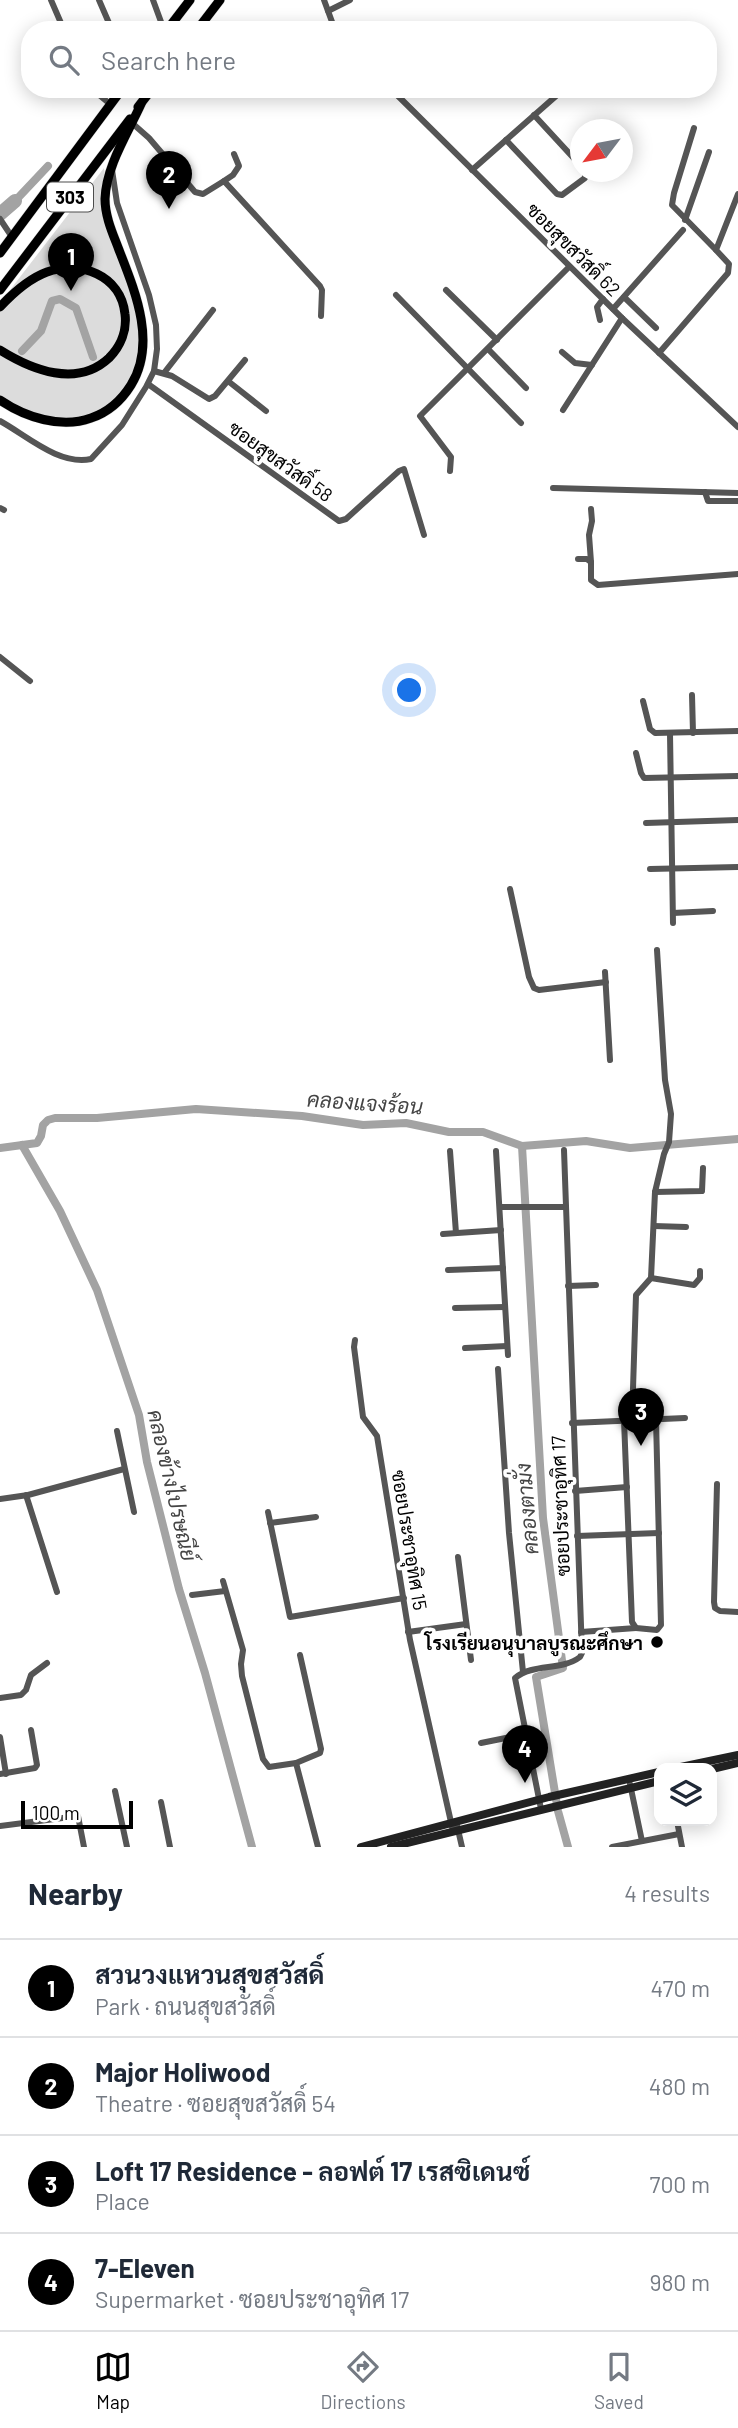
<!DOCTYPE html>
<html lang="en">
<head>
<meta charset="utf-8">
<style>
	:root { --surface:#fff; --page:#f2f2f3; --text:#1f2937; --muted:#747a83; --line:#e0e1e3; --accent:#000 }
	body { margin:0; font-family:Barlow,Sarabun,sans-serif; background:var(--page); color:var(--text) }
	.controls { position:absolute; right:21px; bottom:21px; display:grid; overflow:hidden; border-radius:14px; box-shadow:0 4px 18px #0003 }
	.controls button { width:63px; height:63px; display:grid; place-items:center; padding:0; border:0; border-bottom:2px solid var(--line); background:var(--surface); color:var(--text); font:35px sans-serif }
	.compass { position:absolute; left:570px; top:119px; width:63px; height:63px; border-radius:50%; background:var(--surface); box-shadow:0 4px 18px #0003; rotate:238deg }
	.scale { position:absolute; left:21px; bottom:18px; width:112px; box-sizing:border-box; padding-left:7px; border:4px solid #000; border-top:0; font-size:19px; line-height:24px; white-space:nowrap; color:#000; -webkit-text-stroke:5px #fff; paint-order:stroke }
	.you { position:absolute; left:410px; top:691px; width:24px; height:24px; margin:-18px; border:5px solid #fff; border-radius:50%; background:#1a73e8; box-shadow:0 0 0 10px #1a73e833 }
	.badge { display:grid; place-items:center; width:46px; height:46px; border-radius:50%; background:var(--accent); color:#fff; font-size:23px; font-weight:700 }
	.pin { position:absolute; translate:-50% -58px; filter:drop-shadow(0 2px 4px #0008) }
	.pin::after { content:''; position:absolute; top:37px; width:24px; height:21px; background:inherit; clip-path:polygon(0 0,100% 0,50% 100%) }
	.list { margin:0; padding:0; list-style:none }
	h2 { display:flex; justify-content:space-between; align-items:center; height:91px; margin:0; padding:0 28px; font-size:30px }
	h2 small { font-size:23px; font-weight:400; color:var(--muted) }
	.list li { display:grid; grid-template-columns:46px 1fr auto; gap:21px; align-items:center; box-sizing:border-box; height:98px; padding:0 28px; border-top:2px solid var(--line) }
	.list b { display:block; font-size:26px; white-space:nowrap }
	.list p { margin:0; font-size:23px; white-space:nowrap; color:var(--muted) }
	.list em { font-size:23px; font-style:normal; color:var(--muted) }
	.icon { flex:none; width:38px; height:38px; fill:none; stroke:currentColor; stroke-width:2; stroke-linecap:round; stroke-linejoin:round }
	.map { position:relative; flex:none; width:738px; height:1847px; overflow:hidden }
	.search { position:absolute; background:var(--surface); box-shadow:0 4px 18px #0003; left:21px; right:21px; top:21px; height:77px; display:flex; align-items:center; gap:18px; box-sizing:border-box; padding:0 24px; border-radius:28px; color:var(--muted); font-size:26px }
	.sheet { height:483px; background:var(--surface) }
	nav { display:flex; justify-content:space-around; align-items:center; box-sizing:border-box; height:98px; border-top:2px solid var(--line); background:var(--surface); font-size:19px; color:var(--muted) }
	nav a { display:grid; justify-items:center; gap:4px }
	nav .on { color:var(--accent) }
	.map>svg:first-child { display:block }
</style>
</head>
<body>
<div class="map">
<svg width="738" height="1847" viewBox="0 0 738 1847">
	<rect width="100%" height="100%" fill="#fff"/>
	<path fill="#dcdcdc" d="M 104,168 L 112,228 L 144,338 L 136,383 L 117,407 L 72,424 L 18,410 L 0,398 L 0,303 Z"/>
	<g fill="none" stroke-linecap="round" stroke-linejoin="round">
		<g stroke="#a3a3a3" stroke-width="8">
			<path d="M 15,201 L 48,166"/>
			<path d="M 22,351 L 41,331 L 52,301 L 60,299 L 76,308 L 93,357"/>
			<path d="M 22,1145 L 60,1211 L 97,1290 L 139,1415 L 147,1462 L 179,1589 L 205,1673 L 252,1847"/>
			<path d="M 522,1146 L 543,1518 L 563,1668 L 536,1677 L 558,1811 L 568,1847"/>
			<path d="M 0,1148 L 37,1143 L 41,1136 L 43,1125 L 48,1120 L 55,1118 L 97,1118 L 196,1109 L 302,1116 L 363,1125 L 406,1123 L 449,1132 L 483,1132 L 522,1146 L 586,1141 L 630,1148 L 738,1139"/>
		</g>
		<path stroke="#a3a3a3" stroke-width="14" d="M 0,214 L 15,201"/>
		<defs>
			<g id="primary">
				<path d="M 167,30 L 190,0"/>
				<path d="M 197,30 L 220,0"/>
				<path d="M 138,107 L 152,89"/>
				<path d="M 0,253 L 122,89"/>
				<path d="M 0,290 L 130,119"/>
				<path d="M 0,307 C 13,293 28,279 47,272 C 80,260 121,275 125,314 C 127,330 121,346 109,358 C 77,388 32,370 0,350"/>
				<path d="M 0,400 C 25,417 61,429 91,418 C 109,412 121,401 131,385 C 157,343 135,291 119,250 C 113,234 105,217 105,199 C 106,166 128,133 141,104"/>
			</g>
		</defs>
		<use href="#primary" stroke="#dbdbdb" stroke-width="10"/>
		<g stroke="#555" stroke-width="6">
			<path d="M 51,0 L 64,30"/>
			<path d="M 99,0 L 112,30"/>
			<path d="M 153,0 L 164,30"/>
			<path d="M 324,0 L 335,30"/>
			<path d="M 328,11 L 350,0"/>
			<path d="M 92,89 L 110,104"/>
			<path d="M 391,89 L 622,318 L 738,427"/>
			<path d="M 534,115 L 580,165"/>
			<path d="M 132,123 L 149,138 L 195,192 L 203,194 L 224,181 L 320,286 L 322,290 L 321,316"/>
			<path d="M 694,128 L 674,193 L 672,205 L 716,250"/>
			<path d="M 506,140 L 557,194 L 562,195 L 585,178 L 585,172"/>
			<path d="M 472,170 L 564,89"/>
			<path d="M 224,181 L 233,175 L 239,166 L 234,154"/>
			<path d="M 0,219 L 12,237"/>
			<path d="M 685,220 L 709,152"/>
			<path d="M 446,290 L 497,340"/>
			<path d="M 396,295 L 521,423"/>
			<path d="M 624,297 L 656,328"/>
			<path d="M 613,309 L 683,230"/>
			<path d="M 600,320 L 597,307 L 603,299"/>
			<path d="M 488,349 L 526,388"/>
			<path d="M 562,352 L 575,363 L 592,365"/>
			<path d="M 659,353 L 728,273 L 729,264 L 716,250 L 738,194"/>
			<path d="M 154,371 L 172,376 L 209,399 L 215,396 L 245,360"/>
			<path d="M 164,373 L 213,310"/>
			<path d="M 228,381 L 266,411"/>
			<path d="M 148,384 L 339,521 L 346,519 L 399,471 L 404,469 L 424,535"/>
			<path d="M 563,410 L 622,318"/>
			<path d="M 0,421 C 26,435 59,466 91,459 L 122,425 L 146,387 L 154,371 L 157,349 L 156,325 L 149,295 L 117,203 L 112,170"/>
			<path d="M 450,471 L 451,457 L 420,416 L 569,267"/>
			<path d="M 553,488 L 738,493"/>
			<path d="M 705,492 L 708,501 L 738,501"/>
			<path d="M 0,508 L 4,510"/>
			<path d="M 578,559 L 587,559 L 591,562 L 591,580 L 598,585 L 738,574"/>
			<path d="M 591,562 L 589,535 L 592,521 L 591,509"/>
			<path d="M 0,657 L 30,681"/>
			<path d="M 692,695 L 693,733"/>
			<path d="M 643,701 L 650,729 L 655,733 L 738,731"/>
			<path d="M 670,734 L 673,923"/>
			<path d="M 636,753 L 641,773 L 644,778 L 738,776"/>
			<path d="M 646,823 L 738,820"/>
			<path d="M 650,869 L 738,867"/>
			<path d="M 510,889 L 529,977 L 534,988 L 539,990 L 606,982"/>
			<path d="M 673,913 L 713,911"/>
			<path d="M 605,972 L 610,1060"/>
			<path d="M 450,1151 L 456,1233"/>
			<path d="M 496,1151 L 508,1355"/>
			<path d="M 655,1192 L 702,1191 L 703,1168"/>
			<path d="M 500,1207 L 566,1207"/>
			<path d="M 654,1226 L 686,1227"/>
			<path d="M 443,1234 L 501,1230"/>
			<path d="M 448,1270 L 503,1268"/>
			<path d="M 651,1278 L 694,1285 L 700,1278 L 700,1271"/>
			<path d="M 568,1286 L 596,1285"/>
			<path d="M 455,1308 L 505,1307"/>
			<path d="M 355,1340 L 354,1347 L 363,1417 L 377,1436 L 410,1640 L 453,1831"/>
			<path d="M 465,1348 L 507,1346"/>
			<path d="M 498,1369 L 509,1533 L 523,1672"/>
			<path d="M 624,1420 L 632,1622 L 636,1628 L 657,1630 L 661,1625 L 656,1419"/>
			<path d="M 632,1420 L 636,1295 L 651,1278 L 655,1192 L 664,1154 L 669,1142 L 671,1114 L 665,1080 L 657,950"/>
			<path d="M 572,1423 L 685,1418"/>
			<path d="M 117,1431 L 134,1512"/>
			<path d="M 717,1484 L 714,1602 L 715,1608 L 720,1611 L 738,1612"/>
			<path d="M 575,1491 L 627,1487"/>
			<path d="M 26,1495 L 57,1592"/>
			<path d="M 0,1499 L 28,1495 L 124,1469"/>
			<path d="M 268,1512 L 290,1617 L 404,1598"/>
			<path d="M 270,1523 L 316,1517"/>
			<path d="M 577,1536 L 659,1533"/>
			<path d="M 458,1557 L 471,1660"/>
			<path d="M 223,1581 L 243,1650 L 241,1664 L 242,1676 L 263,1759 L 269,1767 L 296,1763 L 320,1753 L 321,1749 L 300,1655"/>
			<path d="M 192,1595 L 225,1591"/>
			<path d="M 408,1632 L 466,1624"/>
			<path d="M 581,1632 L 636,1628"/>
			<path d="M 0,1698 L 21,1695 L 26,1690 L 31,1675 L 47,1663"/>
			<path d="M 0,1737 L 6,1774"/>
			<path d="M 481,1743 L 525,1734"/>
			<path d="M 296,1763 L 318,1847"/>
			<path d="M 0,1774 L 35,1768 L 37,1765 L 31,1730"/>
			<path d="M 630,1784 L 642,1841"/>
			<path d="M 115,1791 L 127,1847"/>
			<path d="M 161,1802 L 170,1847"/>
			<path d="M 541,1809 L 515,1678 C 533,1663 562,1671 580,1657 L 582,1653 L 564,1150"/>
			<path d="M 456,1821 L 462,1847"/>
			<path d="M 677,1821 L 682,1847"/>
			<path d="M 0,1826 L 78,1816 L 84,1847"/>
			<path d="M 612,1847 L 679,1834"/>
		</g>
		<g stroke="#222" stroke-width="8">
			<path d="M 676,1768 L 738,1755"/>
			<path d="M 712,1769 L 738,1763"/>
			<path d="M 361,1847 L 549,1797 L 659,1772"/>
			<path d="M 391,1847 L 659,1781"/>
		</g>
		<use href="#primary" stroke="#000" stroke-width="9"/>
	</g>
	<circle fill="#000" stroke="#fff" stroke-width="2.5" cx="657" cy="1642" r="7"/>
	<g text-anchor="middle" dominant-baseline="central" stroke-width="7" stroke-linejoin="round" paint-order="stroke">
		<rect fill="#fff" stroke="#4c4c4c" stroke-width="2" x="47" y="182.5" width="46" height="29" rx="5"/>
		<g font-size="18" font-weight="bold" fill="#000">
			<text x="70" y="197">303</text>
		</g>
		<g font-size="19" fill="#000" stroke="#fff">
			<text transform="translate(574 249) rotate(45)">ซอยสุขสวัสดิ์ 62</text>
			<text transform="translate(281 461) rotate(36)">ซอยสุขสวัสดิ์ 58</text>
			<text transform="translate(560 1506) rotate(-92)">ซอยประชาอุทิศ 17</text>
			<text transform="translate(410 1540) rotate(81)">ซอยประชาอุทิศ 15</text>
		</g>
		<g font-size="19" font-weight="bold" fill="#000" stroke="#fff" text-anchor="end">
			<text x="643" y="1642">โรงเรียนอนุบาลบูรณะศึกษา</text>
		</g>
		<g font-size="21" font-style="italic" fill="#444" stroke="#fff">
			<text transform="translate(365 1102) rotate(4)">คลองแจงร้อน</text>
			<text transform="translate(173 1485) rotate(77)">คลองข้างไปรษณีย์</text>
			<text transform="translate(526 1509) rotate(-95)">คลองตามั่ง</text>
		</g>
	</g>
</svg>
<div class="controls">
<button><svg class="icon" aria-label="layers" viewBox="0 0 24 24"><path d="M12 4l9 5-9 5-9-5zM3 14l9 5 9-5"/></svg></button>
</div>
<svg class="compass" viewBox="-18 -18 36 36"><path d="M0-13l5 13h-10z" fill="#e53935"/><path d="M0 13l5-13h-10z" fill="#747a83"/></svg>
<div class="scale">100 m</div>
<div class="you"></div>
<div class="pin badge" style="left:71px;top:291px">1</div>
<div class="pin badge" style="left:169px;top:209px">2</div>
<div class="pin badge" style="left:641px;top:1446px">3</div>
<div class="pin badge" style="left:525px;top:1783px">4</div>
<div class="search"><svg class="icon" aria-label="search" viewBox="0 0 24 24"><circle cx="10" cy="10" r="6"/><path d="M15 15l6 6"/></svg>Search here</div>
</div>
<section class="sheet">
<h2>Nearby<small>4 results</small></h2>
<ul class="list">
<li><span class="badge">1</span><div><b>สวนวงแหวนสุขสวัสดิ์</b><p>Park · ถนนสุขสวัสดิ์</p></div><em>470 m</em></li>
<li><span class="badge">2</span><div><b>Major Holiwood</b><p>Theatre · ซอยสุขสวัสดิ์ 54</p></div><em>480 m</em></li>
<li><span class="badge">3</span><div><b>Loft 17 Residence - ลอฟต์ 17 เรสซิเดนซ์</b><p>Place</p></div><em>700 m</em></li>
<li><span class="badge">4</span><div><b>7-Eleven</b><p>Supermarket · ซอยประชาอุทิศ 17</p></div><em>980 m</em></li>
</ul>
</section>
<nav>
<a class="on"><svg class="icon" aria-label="map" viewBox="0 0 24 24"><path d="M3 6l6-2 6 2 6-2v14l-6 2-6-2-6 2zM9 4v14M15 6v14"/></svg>Map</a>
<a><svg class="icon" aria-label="directions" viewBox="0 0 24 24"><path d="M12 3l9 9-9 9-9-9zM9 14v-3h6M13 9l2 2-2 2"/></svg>Directions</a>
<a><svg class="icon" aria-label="saved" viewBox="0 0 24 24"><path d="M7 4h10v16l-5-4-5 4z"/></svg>Saved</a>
</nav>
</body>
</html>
